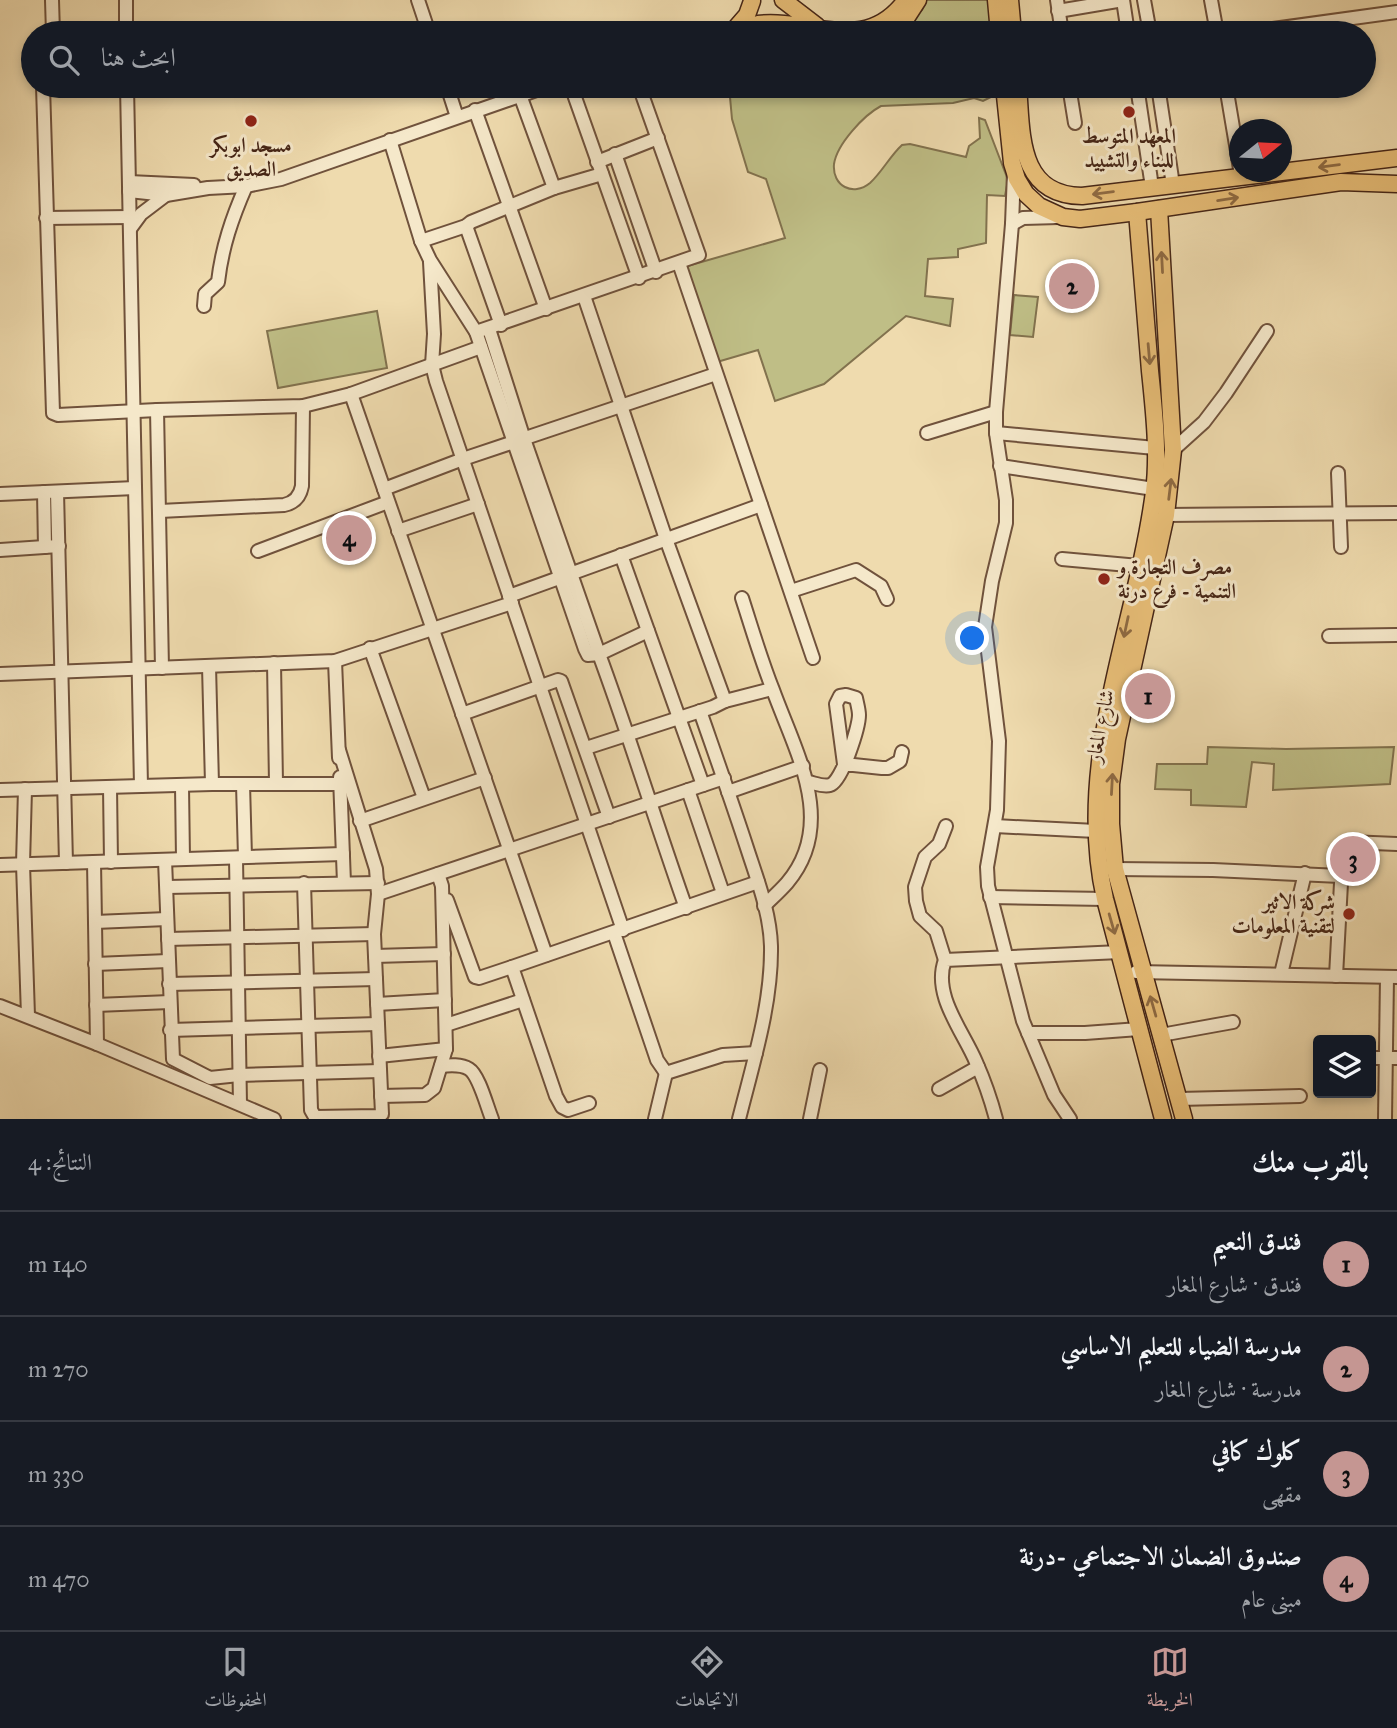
<!DOCTYPE html>
<html lang="ar">
<head>
<meta charset="utf-8">
<style>
	:root { --surface:#171b24; --page:#20242c; --text:#f1f3f6; --muted:#9ea1a6; --line:#363941; --accent:#c59692 }
	body { margin:0; font-family:"IM FELL Great Primer",Amiri,serif; background:var(--page); color:var(--text); direction:rtl }
	.controls { position:absolute; right:21px; bottom:21px; display:grid; overflow:hidden; border-radius:7px; box-shadow:0 4px 10px #0003 }
	.controls button { width:63px; height:63px; display:grid; place-items:center; padding:0; border:0; border-bottom:2px solid var(--line); background:var(--surface); color:var(--text); font:35px sans-serif }
	.compass { position:absolute; left:1229px; top:119px; width:63px; height:63px; border-radius:50%; background:var(--surface); box-shadow:0 4px 10px #0003; rotate:72deg }
	.you { position:absolute; left:973px; top:639px; width:24px; height:24px; margin:-18px; border:5px solid #fff; border-radius:50%; background:#1a73e8; box-shadow:0 0 0 10px #1a73e833 }
	.badge { display:grid; place-items:center; width:46px; height:46px; border-radius:50%; background:var(--accent); color:#111; font-size:23px; font-weight:700 }
	.pin { position:absolute; translate:-50% -50%; border:4px solid #fff; box-shadow:0 2px 7px #0006 }
	.list { margin:0; padding:0; list-style:none }
	h2 { display:flex; justify-content:space-between; align-items:center; height:91px; margin:0; padding:0 28px; font-size:30px }
	h2 small { font-size:23px; font-weight:400; color:var(--muted) }
	.list li { display:grid; grid-template-columns:46px 1fr auto; gap:21px; align-items:center; box-sizing:border-box; height:105px; padding:0 28px; border-top:2px solid var(--line) }
	.list b { display:block; font-size:26px; white-space:nowrap }
	.list p { margin:0; font-size:23px; white-space:nowrap; color:var(--muted) }
	.list em { font-size:23px; font-style:normal; color:var(--muted) }
	.icon { flex:none; width:38px; height:38px; fill:none; stroke:currentColor; stroke-width:2; stroke-linecap:round; stroke-linejoin:round }
	.map { position:relative; flex:none; width:1397px; height:1119px; overflow:hidden; direction:ltr }
	.search { position:absolute; background:var(--surface); box-shadow:0 4px 10px #0003; left:21px; right:21px; top:21px; height:77px; display:flex; align-items:center; gap:18px; box-sizing:border-box; padding:0 24px; border-radius:38px; color:var(--muted); font-size:26px }
	.sheet { height:511px; background:var(--surface) }
	nav { display:flex; justify-content:space-around; align-items:center; box-sizing:border-box; height:98px; border-top:2px solid var(--line); background:var(--surface); font-size:19px; color:var(--muted) }
	nav a { display:grid; justify-items:center; gap:4px }
	nav .on { color:var(--accent) }
	.map>svg:first-child { display:block }
</style>
</head>
<body>
<div class="map">
<svg width="1397" height="1119" viewBox="0 0 1397 1119">
	<rect width="100%" height="100%" fill="#efdbae"/>
	<filter id="stains"><feTurbulence type="fractalNoise" baseFrequency=".00286" numOctaves="4"/><feColorMatrix values="0 0 0 0 .2 0 0 0 0 .09 0 0 0 0 .02 0 0 0 .5 -.17"/></filter>
	<radialGradient id="worn" r=".72"><stop offset=".6" stop-color="#630" stop-opacity="0"/><stop offset="1" stop-color="#630" stop-opacity=".3"/></radialGradient>
	<g fill="#bfbe86" stroke="#82724e" stroke-width="2">
		<path d="M 926,0 L 990,0 L 993,33 L 894,33 L 922,10 Z"/>
		<path d="M 729,86 L 997,86 L 995,95 L 983,101 L 974,98 L 953,103 L 881,106 C 864,115 837,144 834,164 C 832,186 853,197 870,183 C 882,172 890,156 902,145 L 910,144 L 966,157 L 969,146 L 980,138 L 979,118 L 985,120 L 1008,180 L 1005,196 L 987,195 L 986,243 L 958,249 L 958,257 L 928,259 L 925,296 L 953,299 L 950,326 L 906,316 L 824,384 L 775,401 L 758,350 L 717,362 L 684,267 L 785,238 L 766,179 L 748,172 L 732,119 Z"/>
		<path d="M 1014,295 L 1038,297 L 1033,337 L 1010,335 Z"/>
		<path d="M 377,311 L 387,368 L 278,388 L 267,331 Z"/>
		<path d="M 1208,747 L 1286,749 L 1394,747 L 1390,784 L 1273,790 L 1274,764 L 1252,762 L 1246,807 L 1191,805 L 1191,790 L 1155,789 L 1157,764 L 1207,764 Z"/>
	</g>
	<g fill="none" stroke-linecap="round" stroke-linejoin="round">
		<defs>
			<g id="minor">
				<path d="M 52,0 L 53,33"/>
				<path d="M 126,0 L 126,33"/>
				<path d="M 418,0 L 429,33"/>
				<path d="M 1057,0 L 1062,33"/>
				<path d="M 1123,0 L 1128,33"/>
				<path d="M 1144,0 L 1150,33"/>
				<path d="M 1211,0 L 1217,33"/>
				<path d="M 1058,11 L 1123,0"/>
				<path d="M 1244,33 L 1397,12"/>
				<path d="M 43,86 L 53,413 L 58,415 L 157,410 L 303,406 L 351,394"/>
				<path d="M 127,86 L 141,786"/>
				<path d="M 447,86 L 457,117"/>
				<path d="M 571,86 L 639,278"/>
				<path d="M 1069,86 L 1075,123"/>
				<path d="M 1137,86 L 1152,187"/>
				<path d="M 1158,86 L 1173,185"/>
				<path d="M 1226,86 L 1240,169"/>
				<path d="M 520,95 L 554,188"/>
				<path d="M 475,110 L 546,309"/>
				<path d="M 390,140 L 421,241 L 430,260 L 476,332 L 585,649 L 588,655 L 599,654 C 630,738 656,823 686,908"/>
				<path d="M 615,154 L 656,272"/>
				<path d="M 597,162 L 658,138"/>
				<path d="M 1014,172 L 1012,224 L 996,412 L 996,433 L 1006,500 L 1006,523 L 992,581 L 985,627 L 999,741 L 997,810 L 987,867 L 988,886 L 1023,1021 L 1054,1095 L 1070,1119"/>
				<path d="M 129,182 L 194,185"/>
				<path d="M 129,191 L 166,195 L 208,188 L 246,186 L 281,179 L 548,86"/>
				<path d="M 46,218 L 130,217"/>
				<path d="M 1012,224 L 1023,218 L 1059,217"/>
				<path d="M 466,226 L 501,325"/>
				<path d="M 130,229 L 141,214 L 166,195"/>
				<path d="M 421,241 L 466,226 L 471,222 L 554,188 L 602,174"/>
				<path d="M 430,262 L 434,334 L 432,365 L 436,381 L 623,930"/>
				<path d="M 679,263 L 813,658"/>
				<path d="M 584,296 L 666,539 L 725,701"/>
				<path d="M 204,306 L 205,294 L 218,282 C 222,247 232,218 246,186"/>
				<path d="M 489,329 L 524,439 L 599,654 L 648,631"/>
				<path d="M 476,332 L 699,255 L 639,86"/>
				<path d="M 481,347 L 351,394 L 546,955"/>
				<path d="M 157,410 L 162,668"/>
				<path d="M 927,433 L 996,412"/>
				<path d="M 996,433 L 1155,448"/>
				<path d="M 1173,450 L 1204,422 L 1226,393 L 1267,331"/>
				<path d="M 1000,466 L 1154,489"/>
				<path d="M 1338,473 L 1341,547"/>
				<path d="M 384,489 L 463,459 L 716,374"/>
				<path d="M 44,492 L 45,547"/>
				<path d="M 57,492 L 66,863"/>
				<path d="M 0,494 L 135,488"/>
				<path d="M 160,511 L 284,505 C 294,503 300,497 302,486 L 303,406"/>
				<path d="M 1166,515 L 1397,513"/>
				<path d="M 398,531 L 478,504"/>
				<path d="M 0,550 L 59,546"/>
				<path d="M 258,551 L 388,502"/>
				<path d="M 621,555 L 703,785"/>
				<path d="M 1062,559 L 1139,566"/>
				<path d="M 791,591 L 856,570 L 881,586 L 887,599"/>
				<path d="M 509,596 L 761,505"/>
				<path d="M 742,598 C 752,629 761,660 773,690 C 795,751 838,823 787,883 C 780,891 772,898 764,906"/>
				<path d="M 1329,636 L 1397,635"/>
				<path d="M 370,648 L 424,798"/>
				<path d="M 335,661 L 339,758"/>
				<path d="M 274,663 L 276,783"/>
				<path d="M 209,666 L 212,784"/>
				<path d="M 0,674 L 335,661 L 512,603"/>
				<path d="M 700,711 C 716,757 732,802 747,848 C 757,879 770,912 771,946 C 772,1004 753,1063 739,1119"/>
				<path d="M 462,714 L 558,680 L 561,681 L 609,817"/>
				<path d="M 586,748 L 713,707 L 725,701 L 772,689"/>
				<path d="M 340,777 L 344,883"/>
				<path d="M 808,782 C 814,783 823,787 830,785 C 842,782 859,727 859,715 C 859,710 857,703 856,698 L 846,695 L 840,696 L 836,704 L 844,764 L 882,768 L 888,768 L 900,761 L 902,752"/>
				<path d="M 243,784 L 245,857"/>
				<path d="M 182,786 L 183,859"/>
				<path d="M 110,787 L 111,862"/>
				<path d="M 25,789 L 23,864 L 28,1016"/>
				<path d="M 0,790 L 212,784 L 340,784"/>
				<path d="M 688,790 L 723,893"/>
				<path d="M 728,792 L 803,766"/>
				<path d="M 360,821 L 485,778"/>
				<path d="M 995,826 L 1096,831"/>
				<path d="M 236,858 L 240,1104"/>
				<path d="M 165,860 L 173,1059 L 210,1078 L 239,1075 L 380,1071"/>
				<path d="M 94,862 L 97,1044"/>
				<path d="M 0,865 L 343,854"/>
				<path d="M 1115,869 L 1213,870 L 1340,876"/>
				<path d="M 304,883 L 311,1110 L 315,1117 L 377,1116 L 382,1114 L 374,934 L 378,894 L 376,869 L 339,750"/>
				<path d="M 167,887 L 378,883"/>
				<path d="M 378,894 L 724,778"/>
				<path d="M 990,897 L 1105,899"/>
				<path d="M 447,900 L 475,977 L 479,978 L 512,967"/>
				<path d="M 95,922 L 167,919"/>
				<path d="M 614,933 L 657,1060 L 666,1073 L 723,1055 L 756,1053"/>
				<path d="M 168,939 L 374,934"/>
				<path d="M 375,956 L 444,954"/>
				<path d="M 945,960 L 936,931 L 920,916 L 916,901 L 915,887 L 925,857 L 939,844 L 946,826"/>
				<path d="M 95,964 L 168,961"/>
				<path d="M 1136,972 L 1397,977"/>
				<path d="M 1281,974 L 1305,873"/>
				<path d="M 1336,976 L 1343,846 L 1349,842 L 1397,844"/>
				<path d="M 169,984 L 376,979"/>
				<path d="M 377,1004 L 445,1000"/>
				<path d="M 96,1005 L 170,1002"/>
				<path d="M 0,1006 L 97,1044 L 274,1119"/>
				<path d="M 446,1025 L 523,1000"/>
				<path d="M 170,1030 L 378,1024"/>
				<path d="M 1028,1033 L 1085,1033 L 1139,1029"/>
				<path d="M 1161,1035 L 1233,1022"/>
				<path d="M 379,1056 L 446,1049"/>
				<path d="M 1371,1058 L 1397,1058"/>
				<path d="M 441,1066 C 450,1065 461,1064 469,1069 C 479,1075 487,1107 492,1119"/>
				<path d="M 939,1089 L 978,1067"/>
				<path d="M 381,1096 L 425,1095 L 434,1088 L 446,1049 L 442,886 L 438,874"/>
				<path d="M 1179,1099 L 1300,1096"/>
				<path d="M 589,1103 L 568,1110 L 562,1107 L 556,1096 L 512,967 L 758,882"/>
				<path d="M 655,1119 L 666,1073"/>
				<path d="M 810,1119 L 820,1070"/>
				<path d="M 996,1119 C 991,1100 984,1080 976,1062 C 963,1031 932,995 945,960 L 1120,952"/>
				<path d="M 1385,1119 L 1387,977"/>
			</g>
			<g id="major">
				<path d="M 783,0 L 817,26"/>
				<path d="M 996,0 L 999,33"/>
				<path d="M 1010,0 L 1013,33"/>
				<path d="M 758,24 C 812,18 865,56 906,0"/>
				<path d="M 734,30 L 747,15 L 752,1"/>
				<path d="M 886,33 L 907,17 L 918,0"/>
				<path d="M 1004,86 L 1012,163 L 1017,179 L 1026,194 L 1039,206 L 1063,217 L 1080,219 L 1137,212 L 1341,182 L 1397,184"/>
				<path d="M 1018,86 C 1022,132 1017,195 1082,196 L 1397,158"/>
				<path d="M 1159,209 L 1173,450 L 1166,515 L 1117,739 L 1111,784 L 1111,824 L 1115,869 L 1184,1119"/>
				<path d="M 1137,212 C 1141,265 1146,318 1150,371 C 1154,410 1159,453 1154,492 C 1136,627 1074,762 1105,899 L 1163,1119"/>
			</g>
		</defs>
		<use href="#minor" stroke="#70523c" stroke-width="16"/>
		<use href="#major" stroke="#452516" stroke-width="19"/>
		<use href="#minor" stroke="#f5e8ca" stroke-width="12"/>
		<use href="#major" stroke="#e8be77" stroke-width="16"/>
	</g>
	<defs><path id="oneway-shaft" d="M-6 0H5M1.5-3L5.5 0L1.5 3" fill="none" stroke-width="1.6" stroke-linecap="round" stroke-linejoin="round" transform="scale(1.75)"/></defs>
	<g stroke="#8e6a42">
		<use href="#oneway-shaft" transform="translate(1329 166) rotate(173)"/>
		<use href="#oneway-shaft" transform="translate(1103 193) rotate(173)"/>
		<use href="#oneway-shaft" transform="translate(1228 199) rotate(-9)"/>
		<use href="#oneway-shaft" transform="translate(1162 262) rotate(-93)"/>
		<use href="#oneway-shaft" transform="translate(1149 354) rotate(85)"/>
		<use href="#oneway-shaft" transform="translate(1170 489) rotate(-83)"/>
		<use href="#oneway-shaft" transform="translate(1126 627) rotate(102)"/>
		<use href="#oneway-shaft" transform="translate(1112 784) rotate(-87)"/>
		<use href="#oneway-shaft" transform="translate(1112 924) rotate(74)"/>
		<use href="#oneway-shaft" transform="translate(1153 1006) rotate(-106)"/>
	</g>
	<g fill="#8f2418" stroke="#f5e8ca" stroke-width="2.5">
		<circle cx="1129" cy="112" r="7"/>
		<circle cx="251" cy="121" r="7"/>
		<circle cx="1104" cy="579" r="7"/>
		<circle cx="1349" cy="914" r="7"/>
	</g>
	<g text-anchor="middle" dominant-baseline="central" stroke-width="6" stroke-linejoin="round" paint-order="stroke">
		<g font-size="21" font-weight="bold" fill="#452516" stroke="#f5e8ca">
			<text x="1129" y="136">المعهد المتوسط<tspan x="1129" dy="24">للبناء والتشييد</tspan></text>
			<text x="251" y="145">مسجد ابوبكر<tspan x="251" dy="24">الصديق</tspan></text>
			<text x="1118" y="567" text-anchor="start">مصرف التجارة و<tspan x="1118" dy="24">التنمية - فرع درنة</tspan></text>
			<text x="1335" y="902" text-anchor="end">شركة الاثير<tspan x="1335" dy="24">لتقنية المعلومات</tspan></text>
		</g>
		<g font-size="21" fill="#452516" stroke="#f5e8ca">
			<text transform="translate(1100 726) rotate(-79)">شارع المغار</text>
		</g>
	</g>
	<rect width="100%" height="100%" filter="url(#stains)"/>
	<rect width="100%" height="100%" fill="url(#worn)"/>
</svg>
<div class="controls">
<button><svg class="icon" aria-label="layers" viewBox="0 0 24 24"><path d="M12 4l9 5-9 5-9-5zM3 14l9 5 9-5"/></svg></button>
</div>
<svg class="compass" viewBox="-18 -18 36 36"><path d="M0-13l5 13h-10z" fill="#e53935"/><path d="M0 13l5-13h-10z" fill="#9ea1a6"/></svg>
<div class="you"></div>
<div class="pin badge" style="left:1148px;top:696px">1</div>
<div class="pin badge" style="left:1072px;top:286px">2</div>
<div class="pin badge" style="left:1353px;top:859px">3</div>
<div class="pin badge" style="left:349px;top:538px">4</div>
<div class="search"><svg class="icon" aria-label="search" viewBox="0 0 24 24"><circle cx="10" cy="10" r="6"/><path d="M15 15l6 6"/></svg>ابحث هنا</div>
</div>
<section class="sheet">
<h2>بالقرب منك<small>النتائج: 4</small></h2>
<ul class="list">
<li><span class="badge">1</span><div><b>فندق النعيم</b><p>فندق · شارع المغار</p></div><em>140 m</em></li>
<li><span class="badge">2</span><div><b>مدرسة الضياء للتعليم الاساسي</b><p>مدرسة · شارع المغار</p></div><em>270 m</em></li>
<li><span class="badge">3</span><div><b>كلوك كافي</b><p>مقهى</p></div><em>330 m</em></li>
<li><span class="badge">4</span><div><b>صندوق الضمان الاجتماعي -درنة</b><p>مبنى عام</p></div><em>470 m</em></li>
</ul>
</section>
<nav>
<a class="on"><svg class="icon" aria-label="map" viewBox="0 0 24 24"><path d="M3 6l6-2 6 2 6-2v14l-6 2-6-2-6 2zM9 4v14M15 6v14"/></svg>الخريطة</a>
<a><svg class="icon" aria-label="directions" viewBox="0 0 24 24"><path d="M12 3l9 9-9 9-9-9zM9 14v-3h6M13 9l2 2-2 2"/></svg>الاتجاهات</a>
<a><svg class="icon" aria-label="saved" viewBox="0 0 24 24"><path d="M7 4h10v16l-5-4-5 4z"/></svg>المحفوظات</a>
</nav>
</body>
</html>
